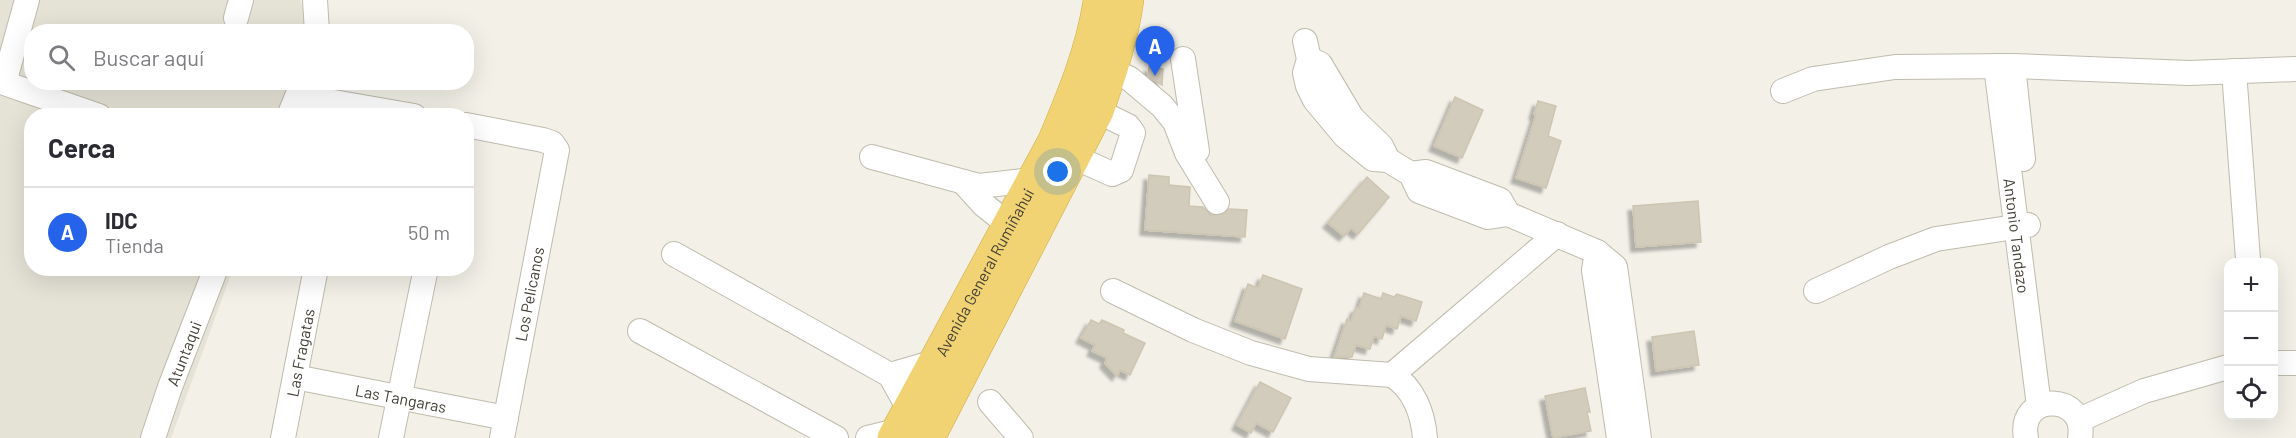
<!DOCTYPE html>
<html lang="es">
<head>
<meta charset="utf-8">
<style>
	:root { --surface:#fff; --page:#f7f7f7; --text:#2b2b33; --muted:#7c7c81; --line:#e1e1e2; --accent:#2563eb }
	body { margin:0; font-family:Barlow,sans-serif; background:var(--page); color:var(--text) }
	.controls { position:absolute; right:18px; bottom:18px; display:grid; overflow:hidden; border-radius:12px; box-shadow:0 6px 24px #0002 }
	.controls button { width:54px; height:54px; display:grid; place-items:center; padding:0; border:0; border-bottom:2px solid var(--line); background:var(--surface); color:var(--text); font:30px sans-serif }
	.you { position:absolute; left:1058px; top:172px; width:21px; height:21px; margin:-15px; border:4px solid #fff; border-radius:50%; background:#1a73e8; box-shadow:0 0 0 9px #1a73e833 }
	.badge { display:grid; place-items:center; width:39px; height:39px; border-radius:50%; background:var(--accent); color:#fff; font-size:20px; font-weight:700 }
	.pin { position:absolute; translate:-50% -50px; filter:drop-shadow(0 2px 3px #0008) }
	.pin::after { content:''; position:absolute; top:32px; width:21px; height:18px; background:inherit; clip-path:polygon(0 0,100% 0,50% 100%) }
	.list { margin:0; padding:0; list-style:none }
	h2 { display:flex; justify-content:space-between; align-items:center; height:78px; margin:0; padding:0 24px; font-size:26px }
	h2 small { font-size:20px; font-weight:400; color:var(--muted) }
	.list li { display:grid; grid-template-columns:39px 1fr auto; gap:18px; align-items:center; box-sizing:border-box; height:90px; padding:0 24px; border-top:2px solid var(--line) }
	.list b { display:block; font-size:22px; white-space:nowrap }
	.list p { margin:0; font-size:20px; white-space:nowrap; color:var(--muted) }
	.list em { font-size:20px; font-style:normal; color:var(--muted) }
	.icon { flex:none; width:33px; height:33px; fill:none; stroke:currentColor; stroke-width:2; stroke-linecap:round; stroke-linejoin:round }
	.map { position:relative; flex:none; width:2296px; height:438px; overflow:hidden }
	.search { position:absolute; background:var(--surface); box-shadow:0 6px 24px #0002; left:24px; top:24px; width:450px; height:66px; display:flex; align-items:center; gap:15px; box-sizing:border-box; padding:0 21px; border-radius:24px; color:var(--muted); font-size:22px }
	.panel { position:absolute; background:var(--surface); box-shadow:0 6px 24px #0002; left:24px; top:108px; width:450px; height:168px; border-radius:24px }
	.map>svg:first-child { display:block }
</style>
</head>
<body>
<div class="map">
<svg width="2296" height="438" viewBox="0 0 2296 438">
	<defs>
		<filter id="shadow"><feDropShadow dx="-5" dy="5" stdDeviation="1.5" flood-color="#0004"/></filter>
	</defs>
	<rect width="100%" height="100%" fill="#f2f0e7"/>
	<path fill="#e5e2d6" d="M 0,0 L 300,0 L 310,31 L 32,32 L 32,82 L 301,83 L 288,115 L 32,116 L 32,268 L 233,269 L 171,438 L 0,438 Z"/>
	<g fill="#d2ccbd" stroke="#cdc5b1" stroke-width="1.5" filter="url(#shadow)">
		<path d="M 1149,67 L 1163,69 L 1162,85 L 1148,76 Z"/>
		<path d="M 1455,97 L 1483,110 L 1462,158 L 1434,146 Z"/>
		<path d="M 1538,101 L 1556,106 L 1548,136 L 1561,141 L 1546,188 L 1516,178 L 1536,115 L 1534,114 Z"/>
		<path d="M 1149,175 L 1169,177 L 1169,185 L 1190,187 L 1189,206 L 1203,207 L 1211,215 L 1224,214 L 1229,209 L 1247,210 L 1245,237 L 1145,230 Z"/>
		<path d="M 1367,177 L 1389,197 L 1358,234 L 1351,228 L 1344,236 L 1328,223 Z"/>
		<path d="M 1698,201 L 1701,242 L 1636,247 L 1633,206 Z"/>
		<path d="M 1263,275 L 1302,289 L 1285,339 L 1235,321 L 1248,284 L 1258,288 Z"/>
		<path d="M 1364,293 L 1381,299 L 1383,293 L 1394,297 L 1397,294 L 1422,302 L 1416,321 L 1401,316 L 1397,329 L 1386,325 L 1382,339 L 1374,336 L 1370,349 L 1356,345 L 1352,357 L 1334,357 L 1347,319 L 1351,321 L 1356,308 L 1359,308 Z"/>
		<path d="M 1091,320 L 1099,324 L 1102,320 L 1124,330 L 1123,333 L 1145,343 L 1130,375 L 1120,370 L 1117,376 L 1105,363 L 1107,358 L 1092,351 L 1095,345 L 1081,338 Z"/>
		<path d="M 1694,331 L 1699,365 L 1656,371 L 1652,337 Z"/>
		<path d="M 1260,382 L 1291,398 L 1273,432 L 1256,423 L 1251,433 L 1237,425 Z"/>
		<path d="M 1585,388 L 1590,412 L 1587,412 L 1591,431 L 1553,438 L 1545,396 Z"/>
	</g>
	<g fill="none" stroke-linecap="round" stroke-linejoin="round">
		<defs>
			<g id="minor">
				<path d="M 27,0 L 4,83 L 99,116"/>
				<path d="M 315,0 L 317,32"/>
				<path d="M 236,18 L 241,0"/>
				<path d="M 1305,41 L 1309,59 L 1305,73 L 1308,86 L 1315,100 L 1345,136 L 1373,159 L 1388,160 L 1411,174 L 1419,191 L 1488,217 L 1508,214 L 1597,252 L 1615,267 L 1639,438"/>
				<path d="M 1183,59 L 1197,151"/>
				<path d="M 1309,59 L 1320,64 L 1352,118 L 1381,146 L 1388,160"/>
				<path id="s1" d="M 1996,66 L 2039,406"/>
				<path d="M 2013,66 L 2023,159"/>
				<path d="M 1110,69 L 1130,79 L 1162,106 L 1175,122 L 1187,153 L 1217,202"/>
				<path d="M 2234,71 L 2248,259"/>
				<path d="M 1783,91 L 1813,79 L 1895,67 L 2013,66 L 2189,73 L 2296,69"/>
				<path d="M 299,96 L 414,116"/>
				<path d="M 289,116 L 303,82"/>
				<path d="M 466,125 L 543,140 L 552,143 L 557,150 L 502,438"/>
				<path d="M 872,157 L 979,186 L 1033,180"/>
				<path d="M 1074,157 L 1112,174 L 1121,170 L 1133,133 L 1128,126 L 1097,111"/>
				<path d="M 1411,174 L 1426,172 L 1500,200 L 1508,214"/>
				<path d="M 963,182 L 984,205 L 1009,225"/>
				<path d="M 1597,252 L 1594,270 L 1619,438"/>
				<path d="M 674,254 L 890,375 L 909,409"/>
				<path d="M 1113,291 L 1193,330 L 1251,353 L 1309,369 L 1392,375 L 1557,234"/>
				<path d="M 1816,291 L 1889,257 L 1936,239 L 2028,225"/>
				<path d="M 640,331 L 836,438"/>
				<path d="M 2274,363 L 2296,363"/>
				<path d="M 890,375 L 935,362"/>
				<path d="M 1392,375 C 1414,388 1423,414 1425,438"/>
				<path id="s2" d="M 295,377 L 506,418"/>
				<path d="M 990,402 L 1021,438"/>
				<path d="M 2079,420 L 2144,391 L 2228,367"/>
				<path id="s3" d="M 153,438 L 170,387 L 216,268"/>
				<path id="s4" d="M 283,438 L 316,268"/>
				<path d="M 391,438 L 426,268"/>
				<path d="M 868,438 L 897,431"/>
				<path d="M 2026,438 C 2017,391 2088,393 2080,438"/>
			</g>
			<g id="highway">
				<path id="s5" d="M 894,438 L 1054,142 C 1073,97 1093,49 1100,0"/>
				<path d="M 928,438 L 1097,111 C 1109,75 1122,38 1127,0"/>
			</g>
		</defs>
		<use href="#minor" stroke="#bfbbad" stroke-width="26"/>
		<use href="#highway" stroke="#cfaa44" stroke-width="34"/>
		<use href="#minor" stroke="#fff" stroke-width="24"/>
		<use href="#highway" stroke="#f1d373" stroke-width="33"/>
	</g>
	<g text-anchor="middle" dominant-baseline="central" stroke-width="5" stroke-linejoin="round" paint-order="stroke">
		<g font-size="16" fill="#444037" stroke="#fff">
			<text stroke="none"><textPath href="#s1" startOffset="171">Antonio Tandazo</textPath></text>
			<text stroke="none"><textPath href="#s5" startOffset="189">Avenida General Rumiñahui</textPath></text>
			<text transform="translate(529 294) rotate(-79)">Los Pelicanos</text>
			<text stroke="none"><textPath href="#s3" startOffset="90">Atuntaqui</textPath></text>
			<text stroke="none"><textPath href="#s4" startOffset="87">Las Fragatas</textPath></text>
			<text stroke="none"><textPath href="#s2" startOffset="108">Las Tangaras</textPath></text>
		</g>
	</g>
</svg>
<div class="controls">
<button>+</button>
<button>−</button>
<button><svg class="icon" aria-label="locate" viewBox="0 0 24 24"><circle cx="12" cy="12" r="6"/><path d="M12 2v4M12 18v4M2 12h4M18 12h4"/></svg></button>
</div>
<div class="you"></div>
<div class="pin badge" style="left:1155px;top:76px">A</div>
<div class="search"><svg class="icon" aria-label="search" viewBox="0 0 24 24"><circle cx="10" cy="10" r="6"/><path d="M15 15l6 6"/></svg>Buscar aquí</div>
<section class="panel">
<h2>Cerca<small></small></h2>
<ul class="list">
<li><span class="badge">A</span><div><b>IDC</b><p>Tienda</p></div><em>50 m</em></li>
</ul>
</section>
</div>
</body>
</html>
